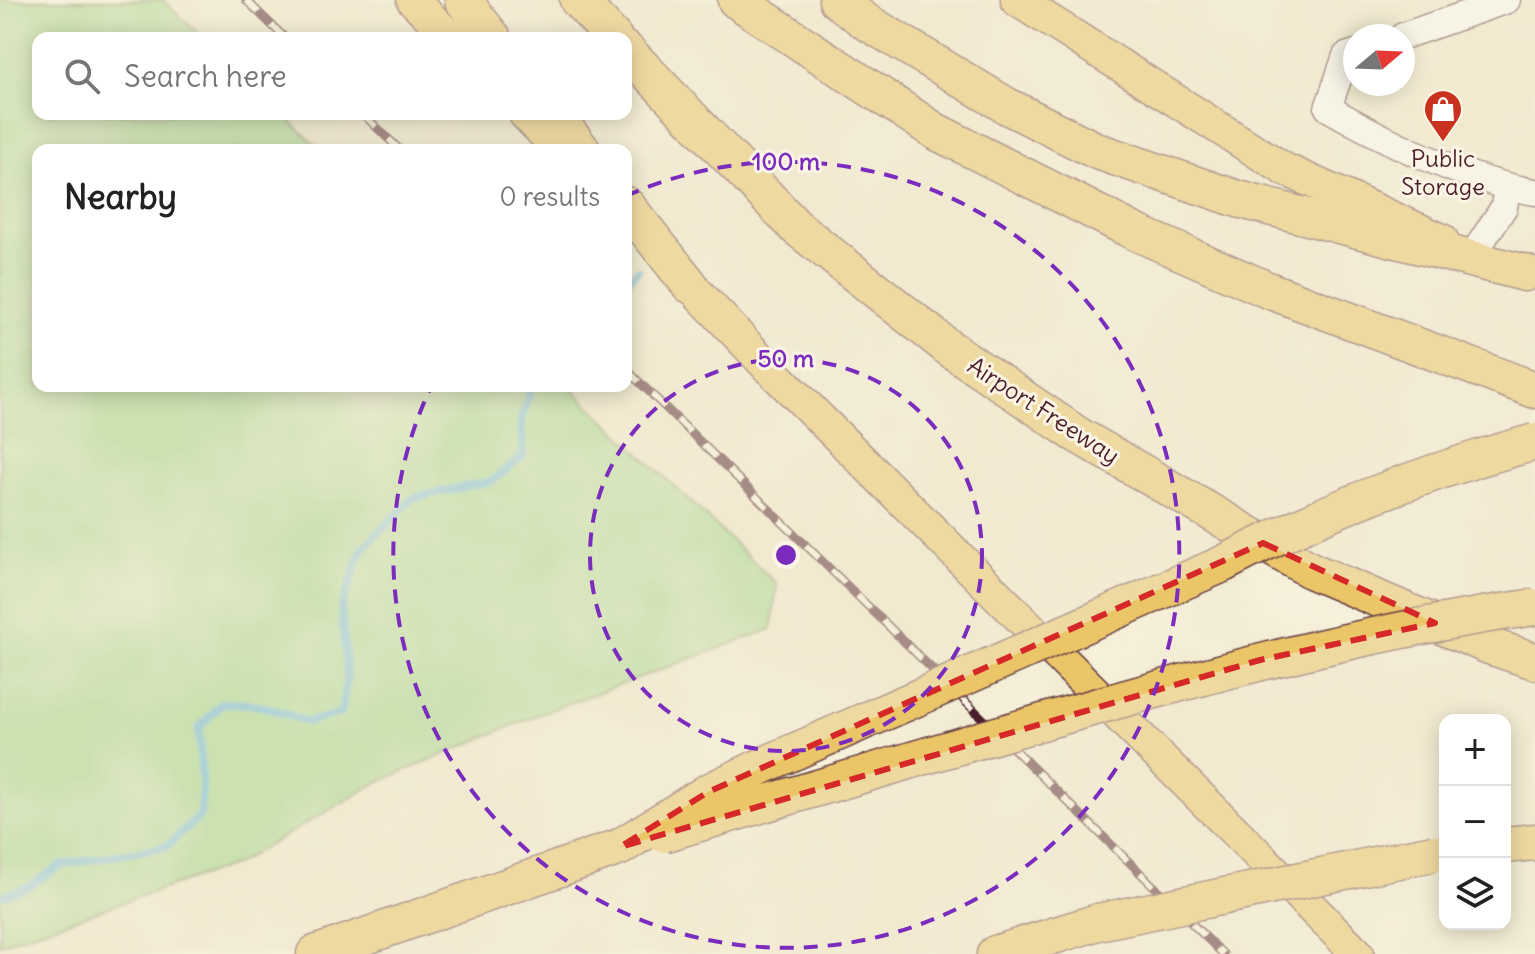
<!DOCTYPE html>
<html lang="en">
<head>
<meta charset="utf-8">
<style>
	:root { --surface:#fff; --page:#f6f6f6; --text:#222; --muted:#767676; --line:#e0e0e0 }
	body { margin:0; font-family:Delius,sans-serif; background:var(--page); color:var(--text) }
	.controls { position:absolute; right:24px; bottom:24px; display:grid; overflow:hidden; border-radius:16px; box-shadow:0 4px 20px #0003 }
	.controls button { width:72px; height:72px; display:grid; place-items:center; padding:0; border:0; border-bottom:2px solid var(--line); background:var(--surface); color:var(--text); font:40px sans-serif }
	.compass { position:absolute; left:1343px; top:24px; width:72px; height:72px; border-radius:50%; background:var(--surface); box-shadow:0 4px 20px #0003; rotate:71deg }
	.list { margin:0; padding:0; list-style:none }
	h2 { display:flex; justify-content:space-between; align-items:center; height:104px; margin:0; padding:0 32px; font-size:34px }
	h2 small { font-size:26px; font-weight:400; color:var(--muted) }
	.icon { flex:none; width:44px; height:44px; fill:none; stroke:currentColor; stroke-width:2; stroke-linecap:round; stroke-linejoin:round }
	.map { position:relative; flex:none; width:1535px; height:954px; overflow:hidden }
	.search { position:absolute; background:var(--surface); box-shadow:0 4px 20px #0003; left:32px; top:32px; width:600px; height:88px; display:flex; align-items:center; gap:20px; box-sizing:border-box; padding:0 28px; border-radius:16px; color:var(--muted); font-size:30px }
	.panel { position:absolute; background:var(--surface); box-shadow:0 4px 20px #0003; left:32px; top:144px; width:600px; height:248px; border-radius:16px }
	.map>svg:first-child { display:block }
</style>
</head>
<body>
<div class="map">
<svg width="1535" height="954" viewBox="0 0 1535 954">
	<rect width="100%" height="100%" fill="#fcf5e5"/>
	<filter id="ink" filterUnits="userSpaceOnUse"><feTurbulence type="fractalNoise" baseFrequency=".0125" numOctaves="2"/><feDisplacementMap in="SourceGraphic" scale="16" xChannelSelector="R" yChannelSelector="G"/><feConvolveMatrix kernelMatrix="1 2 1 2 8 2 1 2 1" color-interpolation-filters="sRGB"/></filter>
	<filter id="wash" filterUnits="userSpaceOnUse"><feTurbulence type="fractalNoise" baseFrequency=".006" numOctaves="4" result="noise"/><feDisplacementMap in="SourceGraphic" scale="32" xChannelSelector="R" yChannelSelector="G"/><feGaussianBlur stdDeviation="1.8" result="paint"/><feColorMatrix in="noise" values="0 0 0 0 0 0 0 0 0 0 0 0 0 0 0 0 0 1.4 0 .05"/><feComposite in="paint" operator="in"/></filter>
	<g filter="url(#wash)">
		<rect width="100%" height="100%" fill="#f1ead0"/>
		<path fill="#9dd78b" stroke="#747b5b" stroke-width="2" d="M 0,0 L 163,0 L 203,38 L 38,38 L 38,114 L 283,114 L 321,150 L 38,150 L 38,386 L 569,386 L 777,584 L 772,629 L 545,712 L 378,782 L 236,864 L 0,944 Z"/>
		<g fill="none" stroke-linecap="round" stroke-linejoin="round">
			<g stroke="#60b6dc" stroke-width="8">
				<path d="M 626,283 L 638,270"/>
				<path d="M 0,896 L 26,888 L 62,865 L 167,846 L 200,815 L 202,785 L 199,728 L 222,703 L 251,704 L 273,709 L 307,722 L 341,713 L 347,675 L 341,608 L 362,549 L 413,498 L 492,481 L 523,456 L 521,421 L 532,386"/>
			</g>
		</g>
	</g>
	<g filter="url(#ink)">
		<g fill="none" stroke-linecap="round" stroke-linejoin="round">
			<defs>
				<g id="minor">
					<path d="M 1403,36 L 1507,0"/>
					<path d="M 1355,53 L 1346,56 L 1328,108 C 1389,143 1464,180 1535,192"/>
					<path d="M 1474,253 L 1504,207 L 1507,187"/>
				</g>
				<g id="major">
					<path d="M 413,0 L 451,38"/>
					<path d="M 1017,0 L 1284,169 L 1442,240"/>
					<path d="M 525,114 L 560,150"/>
					<path d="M 674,268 L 767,366 L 1358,954"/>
				</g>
				<g id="highway">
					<path d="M 463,0 L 493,38"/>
					<path d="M 578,0 L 614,38"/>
					<path d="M 736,0 L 935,131 L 1135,232 L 1268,290 L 1535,390"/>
					<path d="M 837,0 L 865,21 L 1007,106 L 1097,151 L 1238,199 L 1525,273"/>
					<path d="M 626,50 L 796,227 L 949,348 L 1076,434 L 1312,571 L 1489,646 L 1535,661"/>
					<path d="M 554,114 L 582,150"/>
					<path d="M 626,205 L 690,285"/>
					<path d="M 1505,845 L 1535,842"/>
					<path d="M 315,954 L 620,847"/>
					<path d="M 995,954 L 1098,922"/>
				</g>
			</defs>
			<use href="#minor" stroke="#633d44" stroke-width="29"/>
			<use href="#major" stroke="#633d44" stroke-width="35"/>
			<use href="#highway" stroke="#633d44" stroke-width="39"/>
			<use href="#minor" stroke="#fff" stroke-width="26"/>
			<use href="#major" stroke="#ebc669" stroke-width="32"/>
			<use href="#highway" stroke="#ebc669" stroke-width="36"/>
			<defs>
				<g id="rail">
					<path d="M 246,0 L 285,38"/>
					<path d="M 363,114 L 400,150"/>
					<path d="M 626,369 L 1223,954"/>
				</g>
			</defs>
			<use href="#rail" stroke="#4a1f2b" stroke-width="9"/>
			<use href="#rail" stroke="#fcf5e5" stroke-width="6" stroke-dasharray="18" stroke-linecap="butt"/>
			<defs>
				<g id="highway-bridge">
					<path d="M 663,834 C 808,791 953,747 1098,706 C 1243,665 1387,628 1535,607"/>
					<path d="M 620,847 L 708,792 L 773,761 L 1223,564 C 1324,510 1424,472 1535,442"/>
					<path d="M 1098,922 L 1433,853"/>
				</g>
			</defs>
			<use href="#highway-bridge" stroke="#633d44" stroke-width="39" stroke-linecap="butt"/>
			<use href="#highway-bridge" stroke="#ebc669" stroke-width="36"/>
		</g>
	</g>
	<path d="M0 0H1535V954H0ZM 1263,543 L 1435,623 L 1260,660 L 620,847 L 708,792 Z" fill="#f1ead0" fill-opacity=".55" fill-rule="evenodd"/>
	<path fill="none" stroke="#d62828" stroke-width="6" stroke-dasharray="16 10" stroke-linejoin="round" d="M 1263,543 L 1435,623 L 1260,660 L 620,847 L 708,792 Z"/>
	<g fill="none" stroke="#7b2cbf" stroke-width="4" stroke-dasharray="14 10">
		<circle cx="786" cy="555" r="196"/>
		<path d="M626 196A393 393 0 1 1 430 389"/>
	</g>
	<defs>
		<symbol id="shop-pin" viewBox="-11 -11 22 30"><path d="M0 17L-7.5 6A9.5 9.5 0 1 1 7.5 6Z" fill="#c8321e" stroke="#fcf5e5"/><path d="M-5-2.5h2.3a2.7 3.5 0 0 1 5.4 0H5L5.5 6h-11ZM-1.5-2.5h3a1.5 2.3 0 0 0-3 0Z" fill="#fff"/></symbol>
	</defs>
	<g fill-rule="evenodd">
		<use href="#shop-pin" x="1421" y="87" width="44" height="60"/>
	</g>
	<g text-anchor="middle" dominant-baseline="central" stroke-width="6" stroke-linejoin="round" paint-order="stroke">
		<g font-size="24" fill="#4a1f2b" stroke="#fcf5e5">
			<text x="1443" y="158">Public<tspan x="1443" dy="28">Storage</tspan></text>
		</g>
		<g font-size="24" fill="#4a1f2b" stroke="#fcf5e5">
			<text transform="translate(1044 410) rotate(33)">Airport Freeway</text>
		</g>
	</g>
	<circle cx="786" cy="555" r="12" fill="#7b2cbf" stroke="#fcf5e5" stroke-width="4"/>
	<g font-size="24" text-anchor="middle" font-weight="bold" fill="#7b2cbf" stroke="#fcf5e5" stroke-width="6" stroke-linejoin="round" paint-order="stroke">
		<text x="786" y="170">100 m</text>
		<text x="786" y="367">50 m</text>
	</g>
</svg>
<div class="controls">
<button>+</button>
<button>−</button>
<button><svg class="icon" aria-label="layers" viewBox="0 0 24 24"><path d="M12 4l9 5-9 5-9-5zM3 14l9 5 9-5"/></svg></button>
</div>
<svg class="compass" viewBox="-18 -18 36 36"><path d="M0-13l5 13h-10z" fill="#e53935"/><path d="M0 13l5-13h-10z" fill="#767676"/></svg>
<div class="search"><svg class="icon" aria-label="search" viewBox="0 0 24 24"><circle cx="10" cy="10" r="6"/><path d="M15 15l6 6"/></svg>Search here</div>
<section class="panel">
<h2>Nearby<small>0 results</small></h2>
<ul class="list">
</ul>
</section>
</div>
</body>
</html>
